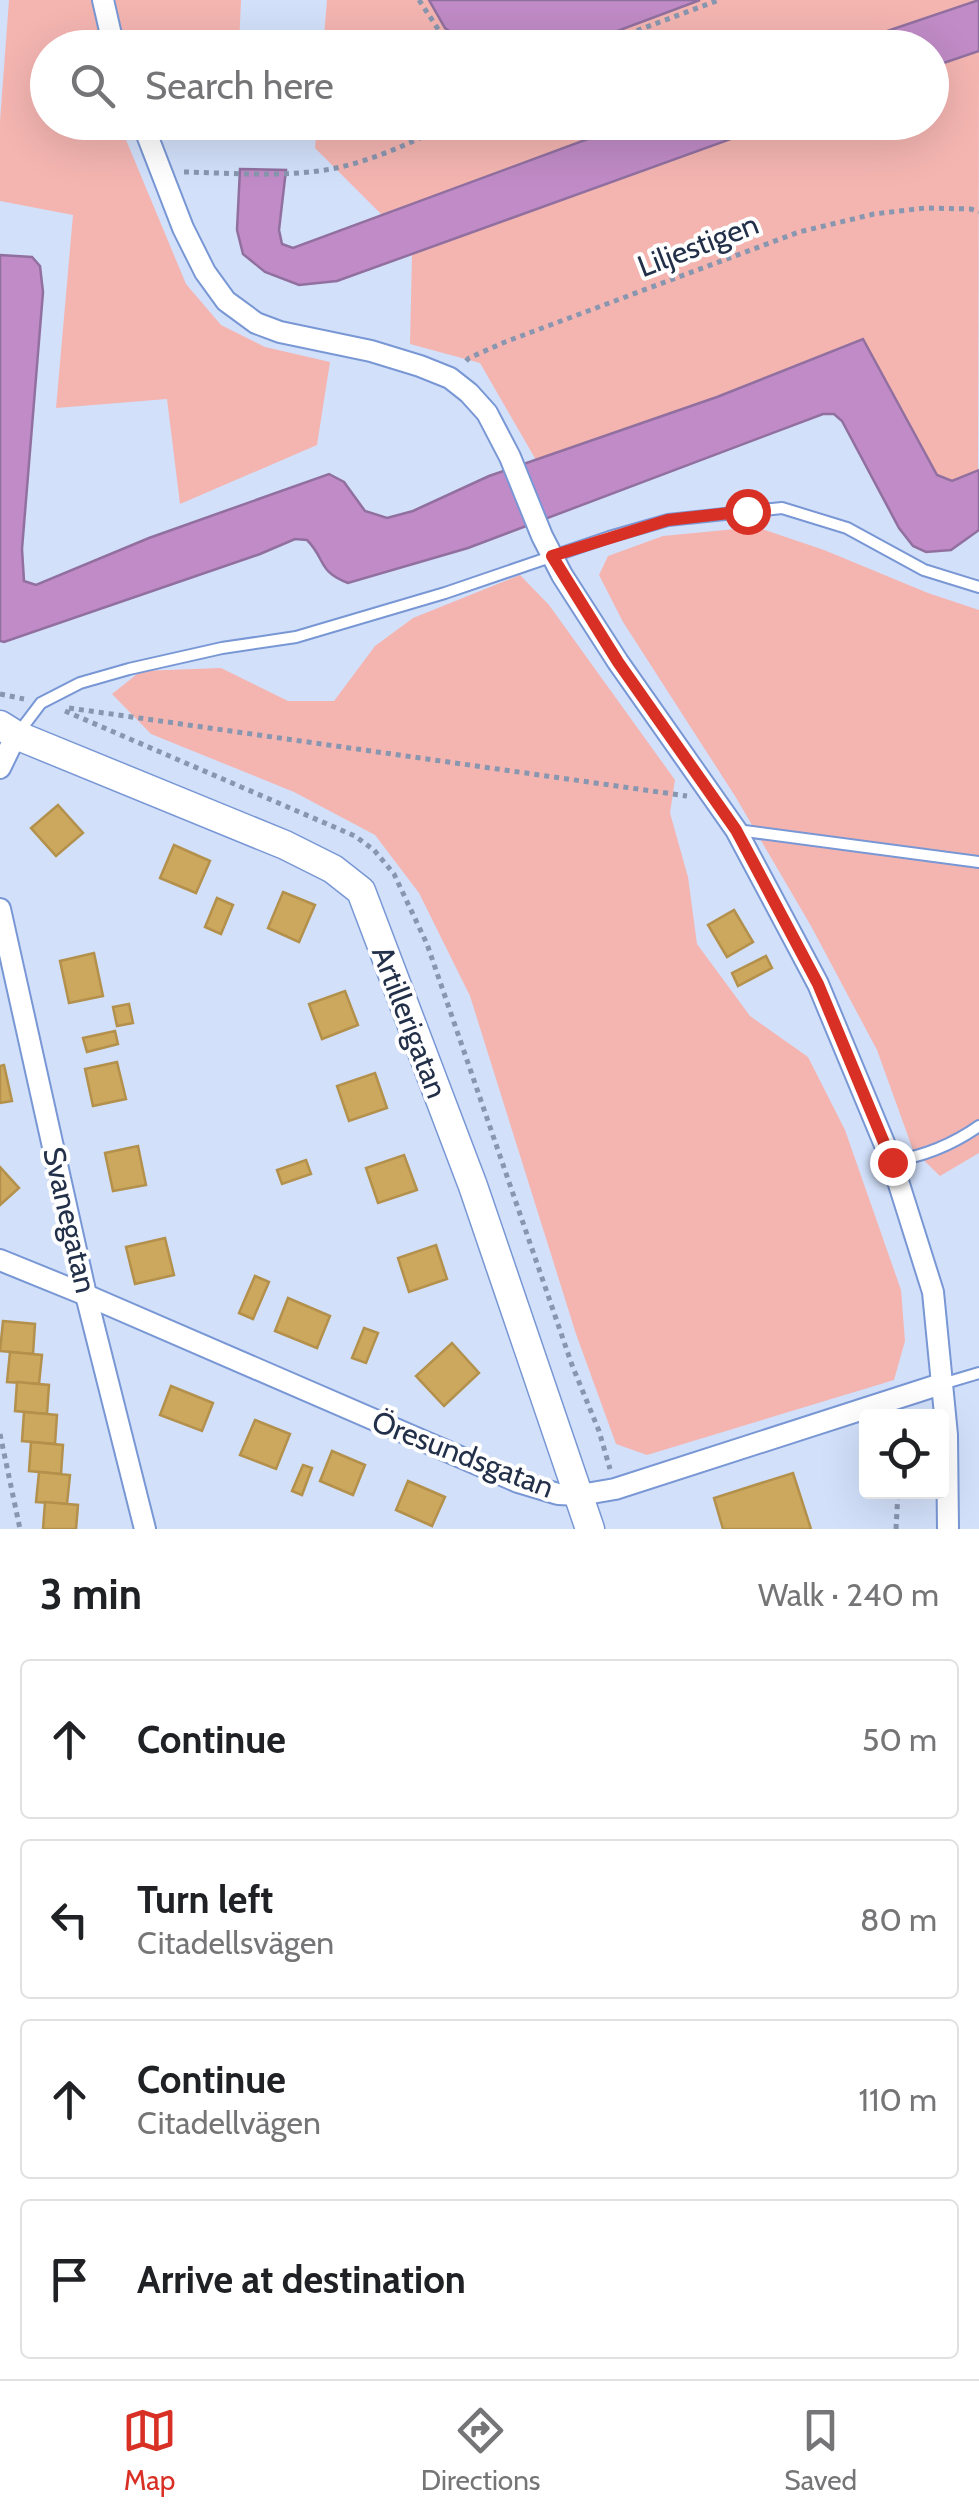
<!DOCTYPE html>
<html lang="en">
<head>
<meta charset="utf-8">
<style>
	:root { --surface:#fff; --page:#f2f2f2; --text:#202124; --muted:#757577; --line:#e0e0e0; --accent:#d93025 }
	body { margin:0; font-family:Cabin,sans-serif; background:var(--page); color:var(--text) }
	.controls { position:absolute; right:30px; bottom:30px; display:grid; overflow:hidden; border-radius:10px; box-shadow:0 10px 40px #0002 }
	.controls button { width:90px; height:90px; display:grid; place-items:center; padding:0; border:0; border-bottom:2px solid var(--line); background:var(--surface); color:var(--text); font:50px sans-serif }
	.stop { position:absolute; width:30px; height:30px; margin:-22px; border:8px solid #d93025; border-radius:50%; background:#fff }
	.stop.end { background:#d93025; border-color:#fff; box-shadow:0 2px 10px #0008 }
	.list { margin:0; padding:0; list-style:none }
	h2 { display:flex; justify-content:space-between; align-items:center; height:130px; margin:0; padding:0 40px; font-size:42px }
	h2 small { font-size:32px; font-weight:400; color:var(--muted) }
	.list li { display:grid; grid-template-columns:65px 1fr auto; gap:30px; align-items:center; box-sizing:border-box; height:160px; margin:0 20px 20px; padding:0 20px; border:2px solid var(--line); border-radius:10px }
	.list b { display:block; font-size:38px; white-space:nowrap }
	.list p { margin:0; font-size:32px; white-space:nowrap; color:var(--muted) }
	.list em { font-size:32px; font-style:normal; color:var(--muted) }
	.icon { flex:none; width:55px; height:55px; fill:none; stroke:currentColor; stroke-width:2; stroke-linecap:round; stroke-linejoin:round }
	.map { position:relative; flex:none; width:979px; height:1529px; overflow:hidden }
	.search { position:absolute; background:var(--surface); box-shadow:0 10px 40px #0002; left:30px; right:30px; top:30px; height:110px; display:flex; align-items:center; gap:25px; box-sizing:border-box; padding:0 35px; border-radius:55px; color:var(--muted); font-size:38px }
	.sheet { height:850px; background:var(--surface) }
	nav { display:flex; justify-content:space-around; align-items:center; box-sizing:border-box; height:140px; border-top:2px solid var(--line); background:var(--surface); font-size:28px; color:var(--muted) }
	nav a { display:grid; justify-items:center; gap:5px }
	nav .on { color:var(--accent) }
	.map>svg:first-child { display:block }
</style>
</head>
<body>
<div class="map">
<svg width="979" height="1529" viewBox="0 0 979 1529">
	<rect width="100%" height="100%" fill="#d2e0fa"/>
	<g fill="#f4b5b1">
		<path d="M 9,0 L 241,0 L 239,47 L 48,48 L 48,122 L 119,123 L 186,284 L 221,325 L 265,347 L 330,362 L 317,445 L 180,504 L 167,399 L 56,408 L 73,215 L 0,201 L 0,121 Z"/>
		<path d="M 327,0 L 429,0 L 445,28 L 474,47 L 323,48 Z"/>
		<path d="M 700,0 L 979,0 L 847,47 L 572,48 Z"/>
		<path d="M 979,51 L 978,471 L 952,481 L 937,475 L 863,339 L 717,397 L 536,460 L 480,363 L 410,344 L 412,254 L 775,123 L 932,122 L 932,67 Z"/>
		<path d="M 317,123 L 639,123 L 382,215 L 315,148 Z"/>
		<path d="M 756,527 L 824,550 L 928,593 L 979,610 L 979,1153 L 940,1176 L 913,1150 L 877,1050 L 811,926 L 735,796 L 623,622 L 599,575 L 608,556 L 663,536 Z"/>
		<path d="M 520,575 L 549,605 L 675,780 L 670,813 L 688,877 L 697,944 L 750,1016 L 808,1057 L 845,1130 L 901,1290 L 905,1341 L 894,1380 L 647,1455 L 616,1444 L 576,1334 L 470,996 L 419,893 L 375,835 L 294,792 L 151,734 L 112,694 L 141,671 L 221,668 L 288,701 L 334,701 L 375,646 L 413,618 Z"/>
	</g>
	<g fill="#c08bc6" stroke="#9170a0" stroke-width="2.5">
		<path d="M 429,0 L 700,0 L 572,48 L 474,47 L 445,28 Z"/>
		<path d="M 979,0 L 979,51 L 932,67 L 932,48 L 840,47 Z"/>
		<path d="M 631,123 L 775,123 L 337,281 L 299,285 L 265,272 L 243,254 L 237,230 L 240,169 L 286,170 L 279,230 L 282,244 L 293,248 Z"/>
		<path d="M 0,255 L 32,257 L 40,266 L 43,292 L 22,549 L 24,581 L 36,585 L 149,538 L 329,474 L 344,482 L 365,511 L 387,518 L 413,511 L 489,476 L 717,397 L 863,339 L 937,475 L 952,481 L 979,470 L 979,530 L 951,550 L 926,552 L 913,546 L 899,528 L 842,421 L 834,414 L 823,414 L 468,548 L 348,583 C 317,571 326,559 307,540 L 295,539 L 260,554 L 4,642 L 0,641 Z"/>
	</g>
	<g fill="#cca75e" stroke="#b3904b" stroke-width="2.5">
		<path d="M 58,805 L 83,833 L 56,856 L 31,828 Z"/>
		<path d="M 174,845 L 210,861 L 196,893 L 160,878 Z"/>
		<path d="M 283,892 L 315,905 L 299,942 L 268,928 Z"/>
		<path d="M 217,898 L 233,905 L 221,934 L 205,927 Z"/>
		<path d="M 734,910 L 753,942 L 727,957 L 708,925 Z"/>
		<path d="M 94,953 L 103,996 L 69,1003 L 60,961 Z"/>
		<path d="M 766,956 L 772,968 L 738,986 L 732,973 Z"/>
		<path d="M 345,991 L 358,1025 L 322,1039 L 309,1004 Z"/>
		<path d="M 129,1004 L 133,1023 L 117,1026 L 113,1007 Z"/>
		<path d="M 115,1031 L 118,1044 L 87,1052 L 83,1038 Z"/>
		<path d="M 117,1062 L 126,1099 L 93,1106 L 85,1069 Z"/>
		<path d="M 4,1065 L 12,1101 L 0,1103 L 0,1066 Z"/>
		<path d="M 375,1073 L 387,1108 L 349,1121 L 337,1086 Z"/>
		<path d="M 138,1146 L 146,1185 L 113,1191 L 105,1153 Z"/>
		<path d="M 404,1155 L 417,1190 L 378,1203 L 366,1168 Z"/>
		<path d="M 306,1160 L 311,1174 L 282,1184 L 277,1170 Z"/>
		<path d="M 0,1167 L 19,1188 L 0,1205 Z"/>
		<path d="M 165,1238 L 174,1275 L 135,1284 L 126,1247 Z"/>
		<path d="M 436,1245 L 447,1279 L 409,1292 L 398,1258 Z"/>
		<path d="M 255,1276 L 269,1282 L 253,1319 L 239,1313 Z"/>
		<path d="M 288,1298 L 330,1316 L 317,1348 L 275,1331 Z"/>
		<path d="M 3,1321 L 35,1324 L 33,1354 L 0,1351 Z"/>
		<path d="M 364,1328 L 378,1333 L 366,1363 L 352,1358 Z"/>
		<path d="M 452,1343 L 479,1373 L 444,1406 L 416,1376 Z"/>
		<path d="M 10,1352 L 42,1355 L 39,1384 L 7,1382 Z"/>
		<path d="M 17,1382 L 49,1385 L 47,1414 L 15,1411 Z"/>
		<path d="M 171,1386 L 213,1403 L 202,1431 L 160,1415 Z"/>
		<path d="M 24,1412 L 57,1415 L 55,1444 L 22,1441 Z"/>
		<path d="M 255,1420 L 290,1434 L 276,1469 L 240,1455 Z"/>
		<path d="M 31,1442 L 63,1445 L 61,1474 L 29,1471 Z"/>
		<path d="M 332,1451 L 365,1465 L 353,1495 L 320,1481 Z"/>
		<path d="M 303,1465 L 312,1468 L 302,1495 L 292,1491 Z"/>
		<path d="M 39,1472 L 70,1475 L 67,1504 L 36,1502 Z"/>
		<path d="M 793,1473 L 811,1529 L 723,1529 L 714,1498 Z"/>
		<path d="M 408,1481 L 445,1497 L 432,1526 L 396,1510 Z"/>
		<path d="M 45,1502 L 78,1505 L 76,1529 L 43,1529 Z"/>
	</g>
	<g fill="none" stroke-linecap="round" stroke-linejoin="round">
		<defs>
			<g id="service">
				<path d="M 19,732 L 41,703 L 80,683 L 129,669 L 222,648 L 296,637 L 445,593 L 609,537 L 668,520 L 782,508 L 847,528 L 924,570 L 979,587"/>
				<path d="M 737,830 L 979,862"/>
				<path d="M 893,1161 C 925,1156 952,1145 979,1126"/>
				<path d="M 942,1384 L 979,1373"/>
			</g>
			<g id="minor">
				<path d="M 103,0 L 114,48"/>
				<path d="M 142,122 L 183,228 L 205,272 L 226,301 L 256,323 L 280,332 L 371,351 L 420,366 L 450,378 L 469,393 L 487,413 L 510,457 L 542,536 L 562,575 L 618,662 L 736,830 L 818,984 L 892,1162 L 933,1292 L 947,1435 L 948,1529"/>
				<path d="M 0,768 L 16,735"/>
				<path d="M 0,909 L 86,1295 L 145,1529"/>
				<path d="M 0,1260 L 86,1295 L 518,1482 L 558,1494 L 580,1495 L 615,1489 L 941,1384"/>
			</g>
			<path id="tertiary" d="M 0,725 L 16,735 L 285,845 L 333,869 L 361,891 L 473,1186 L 590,1529"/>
		</defs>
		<use href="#service" stroke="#7897d4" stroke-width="14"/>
		<use href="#minor" stroke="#7897d4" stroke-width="24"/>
		<use href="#tertiary" stroke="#7897d4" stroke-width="31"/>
		<g stroke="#8896af" stroke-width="5" stroke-dasharray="5 5" stroke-linecap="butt">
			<path d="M 419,0 L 440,32 L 460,48"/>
			<path d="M 590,48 L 719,0"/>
			<path d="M 184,172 C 238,173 296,179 349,165 C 385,155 418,140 451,122"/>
			<path d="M 466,361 L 469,358 L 505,342 L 799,232 L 874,214 L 925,208 L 971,209 L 979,212"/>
			<path d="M 0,694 L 24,699"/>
			<path d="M 69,708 L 687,796"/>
			<path d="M 65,711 L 355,836 L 374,850 L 394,874 L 427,944 L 572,1365 L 599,1431 L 610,1469"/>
			<path d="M 0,1434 L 20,1529"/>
			<path d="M 896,1529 L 898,1492"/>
		</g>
		<use href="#service" stroke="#fff" stroke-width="10"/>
		<use href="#minor" stroke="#fff" stroke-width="20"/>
		<use href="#tertiary" stroke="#fff" stroke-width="28"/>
	</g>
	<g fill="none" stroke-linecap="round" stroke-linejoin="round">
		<path stroke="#d93025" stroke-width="12" d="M 747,511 L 668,520 L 552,556 L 618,662 L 736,830 L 818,984 L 892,1162"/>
	</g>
	<g text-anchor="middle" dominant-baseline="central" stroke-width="8" stroke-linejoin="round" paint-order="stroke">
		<g font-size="30" fill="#233049" stroke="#fff">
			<text transform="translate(698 245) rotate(-21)">Liljestigen</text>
			<text transform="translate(410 1022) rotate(69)">Artillerigatan</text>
			<text transform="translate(70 1220) rotate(77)">Svanegatan</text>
			<text transform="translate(463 1454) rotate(21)">Öresundsgatan</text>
		</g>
	</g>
</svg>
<div class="controls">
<button><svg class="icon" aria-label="locate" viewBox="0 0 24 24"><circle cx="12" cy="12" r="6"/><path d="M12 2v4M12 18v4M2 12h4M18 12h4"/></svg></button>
</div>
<div class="stop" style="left:747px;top:511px"></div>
<div class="stop end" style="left:892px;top:1162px"></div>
<div class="search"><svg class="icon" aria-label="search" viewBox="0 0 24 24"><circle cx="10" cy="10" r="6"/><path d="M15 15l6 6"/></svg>Search here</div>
</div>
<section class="sheet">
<h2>3 min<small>Walk · 240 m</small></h2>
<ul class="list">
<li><svg class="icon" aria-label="ahead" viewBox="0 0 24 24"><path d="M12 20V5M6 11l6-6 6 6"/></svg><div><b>Continue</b></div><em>50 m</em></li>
<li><svg class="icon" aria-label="left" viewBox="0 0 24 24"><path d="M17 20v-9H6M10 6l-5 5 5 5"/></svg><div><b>Turn left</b><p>Citadellsvägen</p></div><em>80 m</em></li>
<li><svg class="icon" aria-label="ahead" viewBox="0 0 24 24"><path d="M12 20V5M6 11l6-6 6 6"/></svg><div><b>Continue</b><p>Citadellvägen</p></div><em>110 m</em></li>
<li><svg class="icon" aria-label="arrive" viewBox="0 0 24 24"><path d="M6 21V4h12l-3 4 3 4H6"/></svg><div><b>Arrive at destination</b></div></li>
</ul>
</section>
<nav>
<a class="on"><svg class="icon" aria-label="map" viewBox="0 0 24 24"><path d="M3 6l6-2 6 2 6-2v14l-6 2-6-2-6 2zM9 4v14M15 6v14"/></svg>Map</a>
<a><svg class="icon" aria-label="directions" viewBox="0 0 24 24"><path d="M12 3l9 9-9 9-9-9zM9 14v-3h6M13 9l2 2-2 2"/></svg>Directions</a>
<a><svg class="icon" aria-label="saved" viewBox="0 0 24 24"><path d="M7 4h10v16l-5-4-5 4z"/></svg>Saved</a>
</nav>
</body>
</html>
